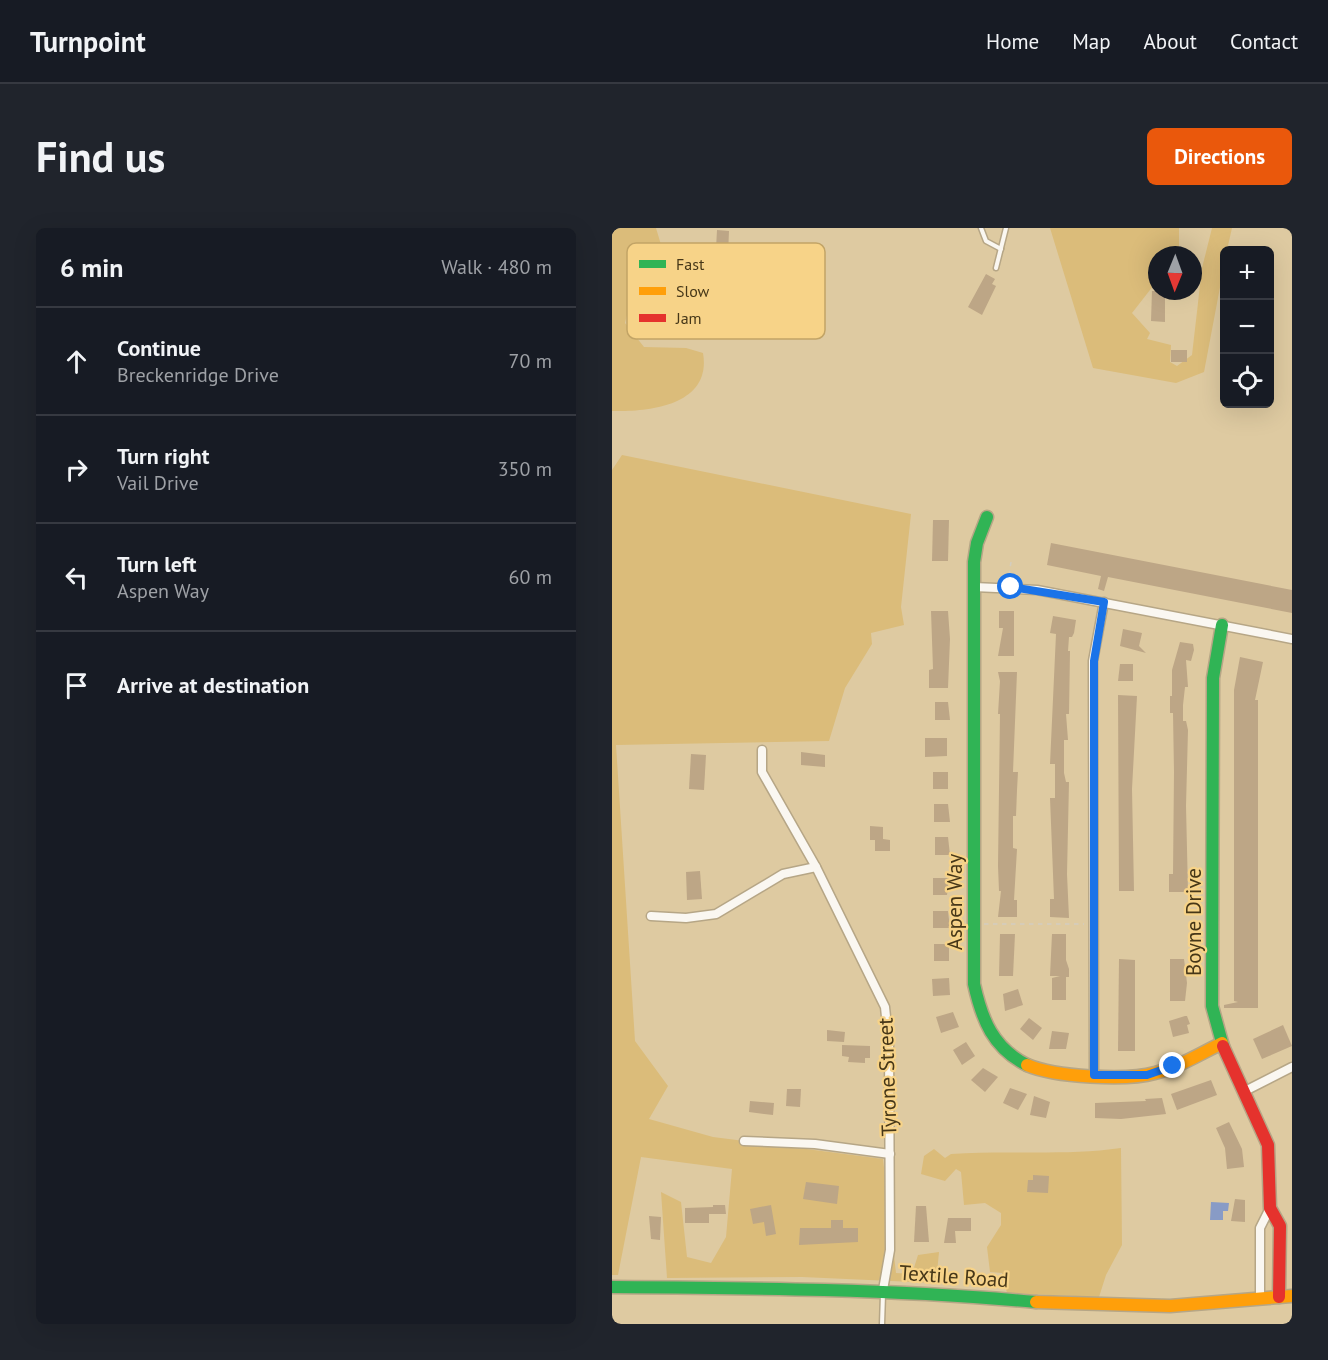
<!DOCTYPE html>
<html lang="en">
<head>
<meta charset="utf-8">
<style>
	:root { --surface:#171b24; --page:#20242c; --text:#f1f3f6; --muted:#9ea1a6; --line:#363941; --accent:#ea580c }
	body { margin:0; font-family:"PT Sans",sans-serif; background:var(--page); color:var(--text) }
	.controls { position:absolute; right:18px; top:18px; display:grid; overflow:hidden; border-radius:9px; box-shadow:0 6px 24px #0002 }
	.controls button { width:54px; height:54px; display:grid; place-items:center; padding:0; border:0; border-bottom:2px solid var(--line); background:var(--surface); color:var(--text); font:30px sans-serif }
	.compass { position:absolute; left:536px; top:18px; width:54px; height:54px; border-radius:50%; background:var(--surface); box-shadow:0 6px 24px #0002; rotate:181deg }
	.stop { position:absolute; width:18px; height:18px; margin:-14px; border:4px solid #1a73e8; border-radius:50%; background:#fff }
	.stop.end { background:#1a73e8; border-color:#fff; box-shadow:0 2px 6px #0008 }
	.list { margin:0; padding:0; list-style:none }
	h2 { display:flex; justify-content:space-between; align-items:center; height:78px; margin:0; padding:0 24px; font-size:26px }
	h2 small { font-size:20px; font-weight:400; color:var(--muted) }
	.list li { display:grid; grid-template-columns:39px 1fr auto; gap:18px; align-items:center; box-sizing:border-box; height:108px; padding:0 24px; border-top:2px solid var(--line) }
	.list b { display:block; font-size:22px; white-space:nowrap }
	.list p { margin:0; font-size:20px; white-space:nowrap; color:var(--muted) }
	.list em { font-size:20px; font-style:normal; color:var(--muted) }
	.icon { flex:none; width:33px; height:33px; fill:none; stroke:currentColor; stroke-width:2; stroke-linecap:round; stroke-linejoin:round }
	.map { position:relative; flex:none; width:680px; height:1096px; overflow:hidden; border-radius:9px }
	header { display:flex; align-items:center; gap:36px; box-sizing:border-box; height:84px; padding:0 30px; background:var(--surface); border-bottom:2px solid var(--line) }
	header strong { font-size:28px }
	nav { display:flex; gap:33px; margin-inline-start:auto; font-size:21px }
	.intro { display:flex; align-items:center; justify-content:space-between; box-sizing:border-box; height:144px; padding:0 36px }
	h1 { margin:0; font-size:42px }
	.button { padding:15px 27px; border-radius:9px; background:var(--accent); color:#fff; font-size:21px; font-weight:700 }
	main { display:flex; gap:36px; padding:0 36px }
	aside { flex:1; background:var(--surface); border-radius:9px; box-shadow:0 6px 24px #0002 }
	.map>svg:first-child { display:block }
</style>
</head>
<body>
<header>
<strong>Turnpoint</strong>
<nav><a>Home</a><a>Map</a><a>About</a><a>Contact</a></nav>
</header>
<div class="intro"><h1>Find us</h1><a class="button">Directions</a></div>
<main>
<aside>
<h2>6 min<small>Walk · 480 m</small></h2>
<ul class="list">
<li><svg class="icon" aria-label="ahead" viewBox="0 0 24 24"><path d="M12 20V5M6 11l6-6 6 6"/></svg><div><b>Continue</b><p>Breckenridge Drive</p></div><em>70 m</em></li>
<li><svg class="icon" aria-label="right" viewBox="0 0 24 24"><path d="M7 20v-9h11M14 6l5 5-5 5"/></svg><div><b>Turn right</b><p>Vail Drive</p></div><em>350 m</em></li>
<li><svg class="icon" aria-label="left" viewBox="0 0 24 24"><path d="M17 20v-9H6M10 6l-5 5 5 5"/></svg><div><b>Turn left</b><p>Aspen Way</p></div><em>60 m</em></li>
<li><svg class="icon" aria-label="arrive" viewBox="0 0 24 24"><path d="M6 21V4h12l-3 4 3 4H6"/></svg><div><b>Arrive at destination</b></div></li>
</ul>
</aside>
<div class="map">
<svg width="680" height="1096" viewBox="0 0 680 1096">
	<rect width="100%" height="100%" fill="#decaa1"/>
	<g fill="#dbbc7a">
		<path d="M 0,0 L 44,0 L 50,20 L 23,53 L 13,95 L 32,119 L 74,120 L 91,125 C 100,177 38,184 0,183 Z"/>
		<path d="M 438,0 L 567,0 L 567,26 L 545,27 L 545,53 L 520,85 L 538,105 L 535,111 L 559,117 L 558,134 L 565,138 L 580,127 L 590,40 L 600,0 L 620,0 L 615,22 L 612,22 L 612,38 L 592,144 L 564,155 L 481,140 Z"/>
		<path d="M 10,227 L 299,286 L 289,379 L 292,397 L 259,405 L 260,416 L 233,460 L 217,513 L 4,517 L 23,813 L 56,858 L 37,891 L 101,909 L 271,931 L 284,1045 L 300,1046 L 306,1027 L 327,1024 L 324,1055 L 190,1049 L 55,1050 L 49,964 L 69,974 L 75,1029 L 99,1035 L 114,1009 L 120,941 L 29,929 L 6,1047 L 0,1047 L 0,242 Z"/>
		<path d="M 509,920 L 510,1017 L 494,1047 L 487,1069 L 395,1065 L 390,1045 L 378,1044 L 375,1019 L 389,997 L 389,985 L 373,975 L 352,977 L 349,944 L 344,941 L 333,953 L 309,946 L 312,928 L 322,921 L 333,930 L 339,926 C 396,922 453,928 509,920 Z"/>
	</g>
	<path fill="#889bc6" d="M 599,974 L 617,975 L 616,983 L 611,983 L 611,992 L 598,992 Z"/>
	<g fill="#bda686">
		<path d="M 105,2 L 117,3 L 115,51 L 133,52 L 133,59 L 114,58 L 114,73 L 110,72 L 109,91 L 95,91 L 95,100 L 88,100 L 88,91 L 84,91 L 85,73 L 102,73 L 103,57 L 96,57 L 96,53 L 91,53 L 91,38 L 103,39 Z"/>
		<path d="M 374,46 L 383,51 L 380,56 L 384,58 L 370,87 L 356,79 Z"/>
		<path d="M 540,63 L 553,63 L 553,94 L 539,93 Z"/>
		<rect x="559" y="122" width="16" height="12"/>
		<path d="M 321,292 L 337,292 L 336,333 L 320,333 Z"/>
		<path d="M 439,315 L 680,362 L 680,385 L 496,349 L 492,363 L 486,361 L 489,348 L 435,337 Z"/>
		<path d="M 319,383 L 336,383 L 338,411 L 336,460 L 317,460 L 317,442 L 321,441 Z"/>
		<path d="M 387,383 L 402,383 L 402,428 L 386,428 L 391,400 L 387,400 Z"/>
		<path d="M 441,388 L 464,392 L 462,405 L 460,409 L 457,409 L 456,423 L 458,423 L 457,486 L 454,486 L 456,512 L 452,512 L 452,545 L 454,554 L 457,554 L 455,646 L 457,690 L 438,689 L 438,671 L 442,671 L 438,570 L 443,570 L 443,536 L 438,536 L 444,406 L 438,405 Z"/>
		<path d="M 511,401 L 530,405 L 527,418 L 534,425 L 508,418 Z"/>
		<path d="M 568,414 L 581,416 L 582,422 L 579,433 L 574,432 L 576,459 L 573,459 L 571,477 L 571,493 L 574,493 L 576,502 L 574,578 L 576,664 L 557,664 L 557,646 L 561,646 L 562,544 L 561,485 L 558,485 L 558,468 L 560,468 L 560,442 Z"/>
		<path d="M 628,429 L 651,434 L 643,472 L 646,472 L 646,780 L 612,780 L 612,777 L 626,774 L 622,773 L 622,462 Z"/>
		<path d="M 508,436 L 521,436 L 521,453 L 506,453 Z"/>
		<path d="M 386,444 L 405,444 L 401,544 L 406,544 L 405,562 L 404,588 L 401,588 L 401,620 L 405,621 L 402,672 L 405,672 L 405,689 L 386,689 L 389,663 L 387,663 L 386,638 L 388,486 L 386,486 L 388,453 Z"/>
		<path d="M 506,467 L 525,468 L 520,561 L 522,663 L 507,663 Z"/>
		<path d="M 323,474 L 336,474 L 338,492 L 323,492 Z"/>
		<path d="M 313,510 L 335,510 L 335,528 L 313,529 Z"/>
		<path d="M 189,524 L 213,527 L 213,539 L 189,537 Z"/>
		<path d="M 79,526 L 94,527 L 92,562 L 77,561 Z"/>
		<rect x="321" y="544" width="15" height="17"/>
		<path d="M 322,576 L 336,576 L 338,594 L 322,594 Z"/>
		<path d="M 258,598 L 271,599 L 271,611 L 278,612 L 278,623 L 263,623 L 263,612 L 258,612 Z"/>
		<path d="M 323,609 L 336,609 L 338,627 L 323,627 Z"/>
		<path d="M 88,643 L 90,671 L 75,672 L 74,644 Z"/>
		<path d="M 321,650 L 337,650 L 335,667 L 321,667 Z"/>
		<path d="M 321,683 L 336,683 L 338,700 L 321,700 Z"/>
		<path d="M 388,706 L 403,706 L 401,748 L 387,748 Z"/>
		<path d="M 440,706 L 454,706 L 454,732 L 457,741 L 457,749 L 454,749 L 454,772 L 440,772 L 440,750 L 448,748 L 438,748 Z"/>
		<rect x="322" y="716" width="15" height="17"/>
		<path d="M 507,731 L 523,732 L 523,823 L 506,823 Z"/>
		<path d="M 558,731 L 572,731 L 575,755 L 573,773 L 558,773 Z"/>
		<path d="M 337,750 L 338,767 L 321,768 L 320,751 Z"/>
		<path d="M 406,761 L 411,777 L 393,783 L 391,766 Z"/>
		<path d="M 341,784 L 347,799 L 329,805 L 324,789 Z"/>
		<path d="M 573,788 L 575,788 L 578,796 L 575,797 L 577,805 L 561,809 L 557,793 Z"/>
		<path d="M 417,790 L 430,800 L 421,812 L 408,801 Z"/>
		<path d="M 671,797 L 680,818 L 650,831 L 641,811 Z"/>
		<path d="M 215,802 L 233,804 L 232,814 L 215,813 Z"/>
		<path d="M 440,803 L 457,805 L 454,821 L 437,821 Z"/>
		<path d="M 354,814 L 363,828 L 350,837 L 341,822 Z"/>
		<path d="M 230,817 L 258,818 L 258,830 L 253,830 L 253,835 L 236,834 L 237,829 L 230,828 Z"/>
		<path d="M 371,840 L 386,849 L 373,864 L 359,852 Z"/>
		<path d="M 599,852 L 605,867 L 565,882 L 559,866 Z"/>
		<path d="M 398,860 L 415,866 L 406,882 L 391,875 Z"/>
		<path d="M 175,861 L 189,861 L 188,879 L 174,878 Z"/>
		<path d="M 422,868 L 438,874 L 434,890 L 418,887 Z"/>
		<path d="M 550,870 L 554,886 L 509,891 L 483,890 L 483,875 L 534,873 L 533,871 Z"/>
		<path d="M 138,873 L 162,875 L 161,887 L 137,884 Z"/>
		<path d="M 617,894 L 630,921 L 632,939 L 615,941 L 613,920 L 604,900 Z"/>
		<path d="M 421,947 L 437,948 L 436,965 L 415,964 L 416,952 L 421,952 Z"/>
		<path d="M 194,954 L 227,958 L 225,976 L 191,971 Z"/>
		<path d="M 623,971 L 633,972 L 633,994 L 619,993 Z"/>
		<path d="M 101,977 L 113,977 L 114,986 L 97,986 L 97,995 L 73,995 L 73,980 L 101,979 Z"/>
		<path d="M 159,977 L 164,1006 L 154,1008 L 152,994 L 141,996 L 138,981 Z"/>
		<path d="M 304,978 L 314,978 L 317,1014 L 302,1014 Z"/>
		<path d="M 37,988 L 49,989 L 48,1012 L 39,1011 Z"/>
		<path d="M 336,990 L 359,990 L 359,1003 L 343,1003 L 344,1015 L 332,1015 Z"/>
		<path d="M 219,992 L 231,992 L 231,1000 L 246,1000 L 246,1014 L 187,1017 L 188,1000 L 219,1000 Z"/>
	</g>
	<g fill="none" stroke-linecap="round" stroke-linejoin="round">
		<defs>
			<g id="lane">
				<path d="M 369,0 L 374,13 L 389,21"/>
				<path d="M 384,40 L 394,0"/>
				<path d="M 270,1096 L 271,1066"/>
			</g>
			<g id="street">
				<path d="M 362,359 L 425,362 L 680,411"/>
				<path d="M 150,522 L 150,544 L 204,639 L 273,779 L 277,818 L 278,1022 L 271,1062"/>
				<path d="M 39,688 L 74,690 L 104,686 L 171,646 L 204,639"/>
				<path d="M 482,847 L 481,433 L 492,374"/>
				<path d="M 633,863 L 680,839"/>
				<path d="M 132,913 L 203,916 L 278,926"/>
				<path d="M 648,1072 L 648,1000 L 658,980"/>
			</g>
			<g id="fast">
				<path d="M 375,289 L 365,315 L 362,334 L 362,756 C 370,792 381,820 415,837"/>
				<path d="M 610,397 L 601,450 L 600,778 L 611,818"/>
				<path d="M 0,1059 C 142,1060 283,1061 424,1074"/>
			</g>
			<g id="slow">
				<path d="M 415,837 C 443,849 514,853 543,845 C 567,839 588,826 610,815"/>
				<path d="M 424,1074 L 558,1078 L 680,1068"/>
			</g>
			<path id="jam" d="M 611,818 L 656,917 L 658,980 L 668,998 L 667,1069"/>
		</defs>
		<use href="#lane" stroke="#b6a686" stroke-width="7"/>
		<use href="#street" stroke="#b6a686" stroke-width="11"/>
		<use href="#fast" stroke="#b6a686" stroke-width="15"/>
		<use href="#slow" stroke="#b6a686" stroke-width="15"/>
		<use href="#jam" stroke="#b6a686" stroke-width="15"/>
		<g stroke="#d3cdc0" stroke-width="1.5" stroke-dasharray="4.5 4.5" stroke-linecap="butt">
			<path d="M 397,347 L 399,334"/>
			<path d="M 372,696 L 472,696"/>
		</g>
		<use href="#lane" stroke="#faf7f1" stroke-width="4"/>
		<use href="#street" stroke="#faf7f1" stroke-width="8"/>
		<use href="#fast" stroke="#30b455" stroke-width="12"/>
		<use href="#slow" stroke="#ff9f0a" stroke-width="12"/>
		<use href="#jam" stroke="#e5322d" stroke-width="12"/>
	</g>
	<g fill="none" stroke-linecap="round" stroke-linejoin="round">
		<path stroke="#1a73e8" stroke-width="8" d="M 399,359 L 492,374 L 482,433 L 482,847 L 535,847 L 561,838"/>
	</g>
	<g text-anchor="middle" dominant-baseline="central" stroke-width="4.5" stroke-linejoin="round" paint-order="stroke">
		<g font-size="21" fill="#463718" stroke="#f7d388">
			<text transform="translate(342 674) rotate(-90)">Aspen Way</text>
			<text transform="translate(581 694) rotate(-90)">Boyne Drive</text>
			<text transform="translate(275 849) rotate(-92)">Tyrone Street</text>
			<text transform="translate(342 1048) rotate(4)">Textile Road</text>
		</g>
	</g>
	<rect x="15" y="15" width="198" height="96" rx="9" fill="#f7d388" stroke="#c2a466" stroke-width="1.5"/>
	<rect x="27" y="32" width="27" height="8" fill="#30b455"/>
	<rect x="27" y="59" width="27" height="8" fill="#ff9f0a"/>
	<rect x="27" y="86" width="27" height="8" fill="#e5322d"/>
	<g font-size="16" fill="#463718">
		<text x="64" y="42">Fast</text>
		<text x="64" y="69">Slow</text>
		<text x="64" y="96">Jam</text>
	</g>
</svg>
<div class="controls">
<button>+</button>
<button>−</button>
<button><svg class="icon" aria-label="locate" viewBox="0 0 24 24"><circle cx="12" cy="12" r="6"/><path d="M12 2v4M12 18v4M2 12h4M18 12h4"/></svg></button>
</div>
<svg class="compass" viewBox="-18 -18 36 36"><path d="M0-13l5 13h-10z" fill="#e53935"/><path d="M0 13l5-13h-10z" fill="#9ea1a6"/></svg>
<div class="stop" style="left:399px;top:359px"></div>
<div class="stop end" style="left:561px;top:838px"></div>
</div>
</main>
</body>
</html>
